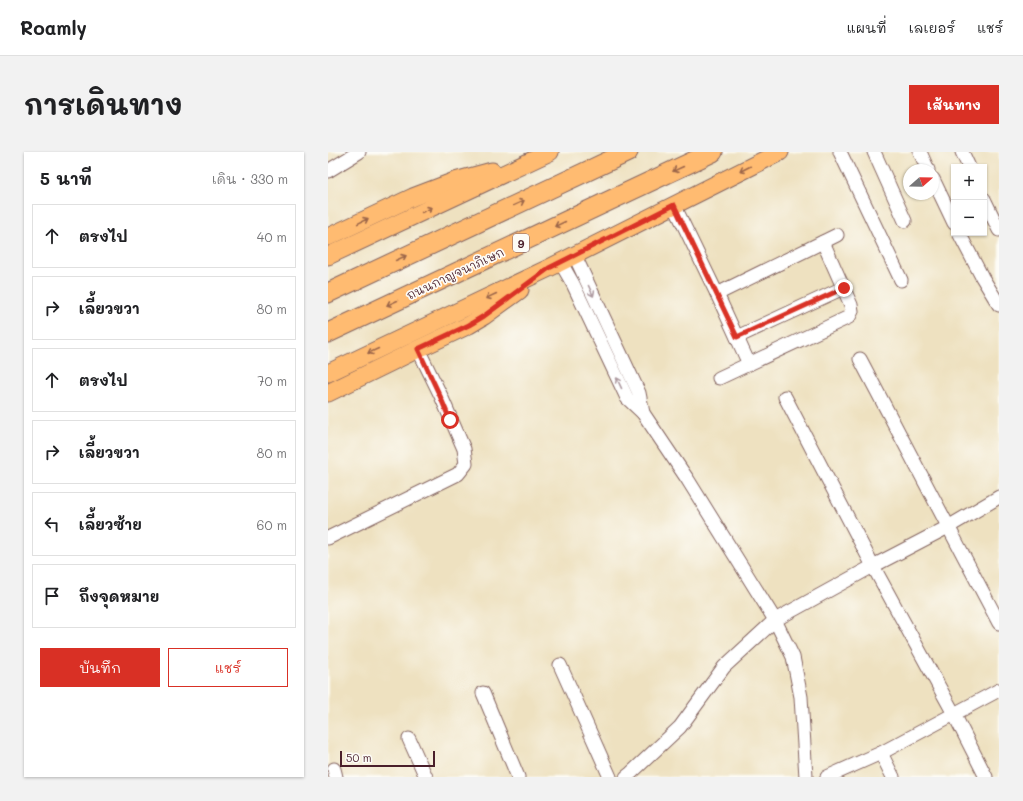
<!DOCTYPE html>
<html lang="th">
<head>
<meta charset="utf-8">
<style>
	:root { --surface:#fff; --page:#f2f2f2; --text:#202124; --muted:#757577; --line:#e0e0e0; --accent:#d93025 }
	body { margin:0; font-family:Mali,"Playpen Sans Thai",sans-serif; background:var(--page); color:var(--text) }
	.controls { position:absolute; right:12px; top:12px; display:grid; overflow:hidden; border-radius:0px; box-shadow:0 1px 3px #0004 }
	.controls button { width:36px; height:36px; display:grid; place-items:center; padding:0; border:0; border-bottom:1px solid var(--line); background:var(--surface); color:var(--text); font:20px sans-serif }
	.compass { position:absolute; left:575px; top:12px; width:36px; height:36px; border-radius:50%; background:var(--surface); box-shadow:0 1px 3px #0004; rotate:70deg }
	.scale { position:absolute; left:12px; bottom:10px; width:95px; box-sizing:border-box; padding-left:4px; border:2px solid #4a1f2b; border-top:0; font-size:11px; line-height:14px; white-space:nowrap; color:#4a1f2b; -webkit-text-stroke:3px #fdfcf7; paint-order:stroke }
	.stop { position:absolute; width:12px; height:12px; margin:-9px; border:3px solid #d93025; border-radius:50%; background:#fff }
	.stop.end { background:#d93025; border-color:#fff; box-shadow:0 1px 4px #0008 }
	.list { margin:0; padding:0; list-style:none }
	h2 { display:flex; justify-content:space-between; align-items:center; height:52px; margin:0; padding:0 16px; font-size:17px }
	h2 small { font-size:13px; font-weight:400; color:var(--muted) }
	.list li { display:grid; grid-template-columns:26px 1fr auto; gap:12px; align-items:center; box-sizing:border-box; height:64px; margin:0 8px 8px; padding:0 8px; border:1px solid var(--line); border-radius:0px }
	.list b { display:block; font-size:15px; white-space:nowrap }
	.list em { font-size:13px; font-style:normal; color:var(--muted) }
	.actions { display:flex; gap:8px; padding:12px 16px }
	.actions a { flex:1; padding:9px 0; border:1px solid var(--accent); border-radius:0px; text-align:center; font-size:14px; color:var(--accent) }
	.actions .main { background:var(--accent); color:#fff }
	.icon { flex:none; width:22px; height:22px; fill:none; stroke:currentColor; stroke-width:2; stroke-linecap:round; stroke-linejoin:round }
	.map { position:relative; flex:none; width:671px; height:625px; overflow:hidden; border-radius:0px }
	header { display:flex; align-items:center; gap:24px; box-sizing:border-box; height:56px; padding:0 20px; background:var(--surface); border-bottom:1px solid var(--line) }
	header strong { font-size:19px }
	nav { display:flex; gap:22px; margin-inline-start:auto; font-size:14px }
	.intro { display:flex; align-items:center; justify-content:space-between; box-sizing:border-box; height:96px; padding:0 24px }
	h1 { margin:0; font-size:28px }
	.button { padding:10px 18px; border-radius:0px; background:var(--accent); color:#fff; font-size:14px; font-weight:700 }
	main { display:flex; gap:24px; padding:0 24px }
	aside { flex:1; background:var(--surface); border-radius:0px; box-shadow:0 1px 3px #0004 }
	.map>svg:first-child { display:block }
</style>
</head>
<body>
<header>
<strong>Roamly</strong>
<nav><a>แผนที่</a><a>เลเยอร์</a><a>แชร์</a></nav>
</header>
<div class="intro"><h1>การเดินทาง</h1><a class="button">เส้นทาง</a></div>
<main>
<aside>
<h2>5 นาที<small>เดิน · 330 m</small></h2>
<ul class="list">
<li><svg class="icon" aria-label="ahead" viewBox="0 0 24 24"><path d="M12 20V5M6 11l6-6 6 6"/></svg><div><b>ตรงไป</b></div><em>40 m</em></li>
<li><svg class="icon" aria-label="right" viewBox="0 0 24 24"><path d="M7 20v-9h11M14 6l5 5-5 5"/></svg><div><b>เลี้ยวขวา</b></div><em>80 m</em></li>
<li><svg class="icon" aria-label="ahead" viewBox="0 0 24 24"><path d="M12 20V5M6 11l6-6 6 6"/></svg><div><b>ตรงไป</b></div><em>70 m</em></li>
<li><svg class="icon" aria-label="right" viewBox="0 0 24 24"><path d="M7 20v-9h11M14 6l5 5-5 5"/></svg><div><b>เลี้ยวขวา</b></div><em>80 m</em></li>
<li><svg class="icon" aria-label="left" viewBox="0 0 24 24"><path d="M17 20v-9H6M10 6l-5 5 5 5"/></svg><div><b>เลี้ยวซ้าย</b></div><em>60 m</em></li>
<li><svg class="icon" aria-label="arrive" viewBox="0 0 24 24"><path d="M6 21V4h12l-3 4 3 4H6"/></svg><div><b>ถึงจุดหมาย</b></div></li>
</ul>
<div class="actions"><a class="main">บันทึก</a><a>แชร์</a></div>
</aside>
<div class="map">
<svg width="671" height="625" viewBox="0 0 671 625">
	<rect width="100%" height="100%" fill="#fdfcf7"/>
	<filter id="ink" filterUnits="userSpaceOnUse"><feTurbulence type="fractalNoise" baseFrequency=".025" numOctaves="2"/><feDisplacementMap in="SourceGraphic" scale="8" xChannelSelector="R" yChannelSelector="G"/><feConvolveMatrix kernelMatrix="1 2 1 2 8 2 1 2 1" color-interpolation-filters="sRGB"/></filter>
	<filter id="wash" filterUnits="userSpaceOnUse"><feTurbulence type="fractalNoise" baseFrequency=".012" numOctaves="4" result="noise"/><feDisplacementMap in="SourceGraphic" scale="16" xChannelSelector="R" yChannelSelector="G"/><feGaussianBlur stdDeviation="0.9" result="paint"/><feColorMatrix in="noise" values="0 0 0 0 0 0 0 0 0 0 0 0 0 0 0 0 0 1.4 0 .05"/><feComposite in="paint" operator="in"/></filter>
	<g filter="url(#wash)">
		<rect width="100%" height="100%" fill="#eee1c0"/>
	</g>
	<g filter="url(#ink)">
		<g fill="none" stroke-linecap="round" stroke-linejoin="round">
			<defs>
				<g id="minor">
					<path d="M 512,0 L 573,128"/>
					<path d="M 546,0 L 577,69"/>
					<path d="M 592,0 L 600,18"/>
					<path d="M 634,0 L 641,15"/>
					<path d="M 0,19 L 31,0"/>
					<path d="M 605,27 L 626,71"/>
					<path d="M 656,47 L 671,78"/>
					<path d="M 346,53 L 389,142 L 421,212"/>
					<path d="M 631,81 L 654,125 L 671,153"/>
					<path d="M 247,104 L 311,241 L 315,261"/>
					<path d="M 233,111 L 245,132 L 299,246 L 315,261 L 360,328 L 447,468 L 465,505 L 473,545 L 478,625"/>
					<path d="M 389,142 L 509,83"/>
					<path d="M 409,185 L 515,136"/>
					<path d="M 532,207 L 671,471"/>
					<path d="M 391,226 L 521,165 L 524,159 L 523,153 L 495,90"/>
					<path d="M 457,245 L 545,414 L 626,562 L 658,625"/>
					<path d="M 0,386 L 130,322 L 138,312 L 136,297 L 113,244 L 90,197"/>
					<path d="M 232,513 L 282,625"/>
					<path d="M 155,541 L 190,625"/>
					<path d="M 81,587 L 98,625"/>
					<path d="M 553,601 L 565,625"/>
					<path d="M 6,617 L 8,625"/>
					<path d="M 298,625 L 303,621 L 352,575 L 396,515 L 447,468 L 545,414 L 620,375 L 671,345"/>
					<path d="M 499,625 L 553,601 L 671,538"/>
				</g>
				<g id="major">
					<path d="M 0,85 L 85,45 L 127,29 L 164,19"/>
					<path d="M 0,104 L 222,0"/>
					<path d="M 0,221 L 221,116 L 452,0"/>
					<path d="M 0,241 L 90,197 L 141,173 L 156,164 L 192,138"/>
				</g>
				<g id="highway">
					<path d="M 0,141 L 300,0"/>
					<path d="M 0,181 L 385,0"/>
				</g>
			</defs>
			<use href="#minor" stroke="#83635f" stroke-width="15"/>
			<use href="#major" stroke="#83635f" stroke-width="19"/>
			<use href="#highway" stroke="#83635f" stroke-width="21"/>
			<use href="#minor" stroke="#fff" stroke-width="13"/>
			<use href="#major" stroke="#ffbb71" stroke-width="17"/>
			<use href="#highway" stroke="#ffbb71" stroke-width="19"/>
		</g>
		<defs><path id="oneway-shaft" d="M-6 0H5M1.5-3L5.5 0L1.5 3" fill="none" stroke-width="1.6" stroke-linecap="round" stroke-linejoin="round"/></defs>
		<g stroke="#9b654a">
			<use href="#oneway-shaft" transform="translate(350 17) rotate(155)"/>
			<use href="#oneway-shaft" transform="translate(417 17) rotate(153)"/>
			<use href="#oneway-shaft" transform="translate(191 51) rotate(-25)"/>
			<use href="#oneway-shaft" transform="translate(99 58) rotate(-25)"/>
			<use href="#oneway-shaft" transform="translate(35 69) rotate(-26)"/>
			<use href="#oneway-shaft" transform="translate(232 72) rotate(155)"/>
			<use href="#oneway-shaft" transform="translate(73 106) rotate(-25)"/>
			<use href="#oneway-shaft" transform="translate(163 144) rotate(155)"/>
			<use href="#oneway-shaft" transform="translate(64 151) rotate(155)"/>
			<use href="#oneway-shaft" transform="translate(45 199) rotate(155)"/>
		</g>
		<g stroke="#ae9aa0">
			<use href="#oneway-shaft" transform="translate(263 139) rotate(65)"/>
			<use href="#oneway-shaft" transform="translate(291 231) rotate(-115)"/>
		</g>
	</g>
	<g fill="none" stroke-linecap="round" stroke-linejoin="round" filter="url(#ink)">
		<path stroke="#d93025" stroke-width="5" d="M 122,268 L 112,244 L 90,197 L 141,173 L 156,164 L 221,116 L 346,53 L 409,185 L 516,136"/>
	</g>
	<g text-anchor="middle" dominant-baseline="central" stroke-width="3.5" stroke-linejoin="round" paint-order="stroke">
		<rect fill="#fdfcf7" stroke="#806168" stroke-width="1" x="185" y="82" width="16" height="18" rx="3"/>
		<g font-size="11" font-weight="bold" fill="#4a1f2b">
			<text x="193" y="91">9</text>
		</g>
		<g font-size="12" fill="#4a1f2b" stroke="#fdfcf7">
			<text transform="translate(127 121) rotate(-25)">ถนนกาญจนาภิเษก</text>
		</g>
	</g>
</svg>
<div class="controls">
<button>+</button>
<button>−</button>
</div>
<svg class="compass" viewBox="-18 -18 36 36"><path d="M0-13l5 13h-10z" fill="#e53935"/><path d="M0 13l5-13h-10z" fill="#757577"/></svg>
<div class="scale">50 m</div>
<div class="stop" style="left:122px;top:268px"></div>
<div class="stop end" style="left:516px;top:136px"></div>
</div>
</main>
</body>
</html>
